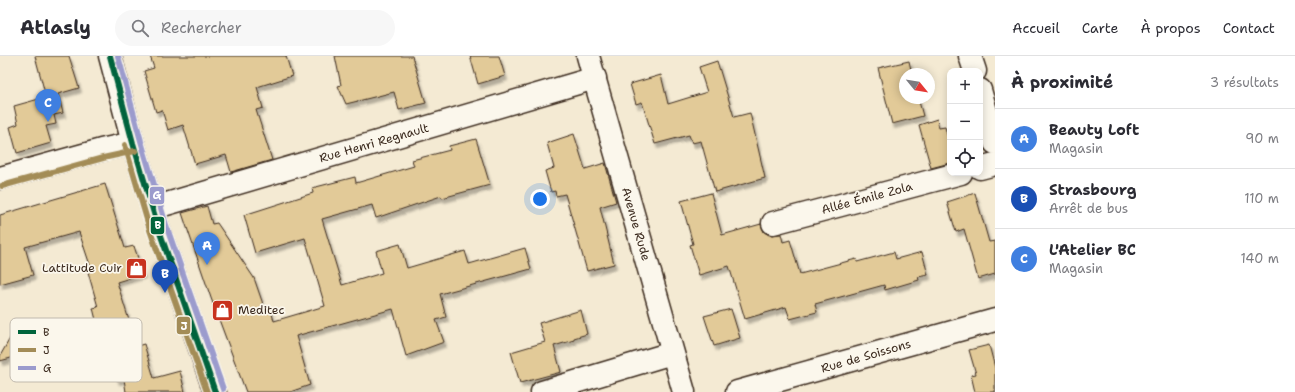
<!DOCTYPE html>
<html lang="fr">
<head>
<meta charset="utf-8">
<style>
	:root { --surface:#fff; --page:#f7f7f7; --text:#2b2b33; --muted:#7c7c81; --line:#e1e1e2; --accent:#db2777 }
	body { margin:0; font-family:"Shantell Sans",sans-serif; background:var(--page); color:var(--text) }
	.controls { position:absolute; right:12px; top:12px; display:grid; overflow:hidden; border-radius:8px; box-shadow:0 2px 10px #0003 }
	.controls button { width:36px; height:36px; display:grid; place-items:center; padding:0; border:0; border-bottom:1px solid var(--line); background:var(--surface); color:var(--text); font:20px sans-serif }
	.compass { position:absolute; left:899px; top:12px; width:36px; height:36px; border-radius:50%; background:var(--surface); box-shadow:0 2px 10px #0003; rotate:120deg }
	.you { position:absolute; left:540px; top:143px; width:14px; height:14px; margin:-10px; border:3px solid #fff; border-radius:50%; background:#1a73e8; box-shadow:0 0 0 6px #1a73e833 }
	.badge { display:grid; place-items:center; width:26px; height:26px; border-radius:50%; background:var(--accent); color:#fff; font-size:13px; font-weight:700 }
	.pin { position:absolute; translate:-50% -33px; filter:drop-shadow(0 1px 2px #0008) }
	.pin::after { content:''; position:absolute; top:21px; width:14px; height:12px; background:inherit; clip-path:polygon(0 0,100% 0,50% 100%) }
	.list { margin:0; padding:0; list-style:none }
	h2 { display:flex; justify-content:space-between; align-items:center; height:52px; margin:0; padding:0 16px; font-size:17px }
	h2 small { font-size:13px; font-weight:400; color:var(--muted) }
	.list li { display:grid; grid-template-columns:26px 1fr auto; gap:12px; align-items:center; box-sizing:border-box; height:60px; padding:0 16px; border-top:1px solid var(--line) }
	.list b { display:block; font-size:15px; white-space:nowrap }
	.list p { margin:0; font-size:13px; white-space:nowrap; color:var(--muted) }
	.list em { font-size:13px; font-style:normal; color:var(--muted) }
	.icon { flex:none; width:22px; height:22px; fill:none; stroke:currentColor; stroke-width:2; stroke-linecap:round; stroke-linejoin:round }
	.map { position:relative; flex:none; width:995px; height:336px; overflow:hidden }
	header { display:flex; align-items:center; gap:24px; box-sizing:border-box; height:56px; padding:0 20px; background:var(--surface); border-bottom:1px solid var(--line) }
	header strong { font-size:19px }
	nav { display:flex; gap:22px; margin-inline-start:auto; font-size:14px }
	.search { width:280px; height:36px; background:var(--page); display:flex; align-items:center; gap:10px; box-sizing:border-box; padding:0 14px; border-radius:22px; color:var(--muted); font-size:15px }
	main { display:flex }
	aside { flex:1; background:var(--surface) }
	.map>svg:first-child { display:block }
</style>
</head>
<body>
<header>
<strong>Atlasly</strong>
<div class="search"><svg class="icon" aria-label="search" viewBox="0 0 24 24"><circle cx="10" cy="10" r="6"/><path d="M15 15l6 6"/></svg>Rechercher</div>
<nav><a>Accueil</a><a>Carte</a><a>À propos</a><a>Contact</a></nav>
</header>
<main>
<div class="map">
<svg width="995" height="336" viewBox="0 0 995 336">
	<defs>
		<filter id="shadow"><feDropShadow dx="2.5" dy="4.5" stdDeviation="1" flood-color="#0004"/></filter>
	</defs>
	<rect width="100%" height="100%" fill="#f4ead3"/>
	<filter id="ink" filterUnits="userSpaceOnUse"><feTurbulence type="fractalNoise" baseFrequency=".025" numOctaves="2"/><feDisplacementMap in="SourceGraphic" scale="8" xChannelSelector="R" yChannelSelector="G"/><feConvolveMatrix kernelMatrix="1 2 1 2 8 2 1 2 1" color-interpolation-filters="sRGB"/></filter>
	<g filter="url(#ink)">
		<g fill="#e2ca98" stroke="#3b2a1e" filter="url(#shadow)">
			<path d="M 35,0 L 69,0 L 79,32 L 58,38 L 63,57 L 54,59 L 56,68 L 46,70 L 51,87 L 17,97 L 10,71 L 18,68 L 14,50 L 46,41 Z"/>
			<path d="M 150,0 L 286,0 L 292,20 L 257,31 L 263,52 L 256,54 L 272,104 L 231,116 L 226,99 L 195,108 L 183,69 L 168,74 L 162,54 L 156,56 L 144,15 L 154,12 Z"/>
			<path d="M 335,0 L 412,0 L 426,47 L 399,54 L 394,36 L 346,48 L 338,30 L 341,29 Z"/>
			<path d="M 470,0 L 499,0 L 505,20 L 478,28 Z"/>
			<path d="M 717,5 L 734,61 L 750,57 L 765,122 L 715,136 L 701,85 L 692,87 L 689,79 L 655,88 L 642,46 L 636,48 L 630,28 L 661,19 L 668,48 L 707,36 L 699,11 Z"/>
			<path d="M 909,5 L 912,18 L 905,18 L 905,42 L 918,42 L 923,60 L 892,68 L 878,12 Z"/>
			<path d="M 937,63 L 939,72 L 945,71 L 950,89 L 950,107 L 931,112 L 919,69 Z"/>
			<path d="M 574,78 L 585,113 L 605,107 L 616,146 L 600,151 L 614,208 L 587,215 L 565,138 L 556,140 L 555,135 L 551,136 L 545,115 L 554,112 L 547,87 Z"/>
			<path d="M 476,83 L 490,129 L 442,142 L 441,140 L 376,162 L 372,149 L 322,163 L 342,229 L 382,217 L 376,195 L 400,188 L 407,212 L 465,195 L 469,208 L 525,192 L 531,213 L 440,238 L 446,261 L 436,264 L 444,286 L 406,300 L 393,253 L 296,280 L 310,329 L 290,336 L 246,336 L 211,242 L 182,157 L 207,150 L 212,168 L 217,167 L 254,222 L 264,251 L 270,251 L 274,265 L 325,250 L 305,182 L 255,197 L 244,159 L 313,137 L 312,132 L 355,121 L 356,127 L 414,110 L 412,104 L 450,94 L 449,90 Z"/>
			<path d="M 105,128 L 125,192 L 134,190 L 143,218 L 117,226 L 137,290 L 144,288 L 154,322 L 180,315 L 185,336 L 126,336 L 124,323 L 117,324 L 106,288 L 74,297 L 66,273 L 96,264 L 93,252 L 98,251 L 88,216 L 92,215 L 79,176 L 25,191 L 33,219 L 0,228 L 0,159 Z"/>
			<path d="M 711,137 L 722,179 L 761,168 L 764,176 L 769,179 L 781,178 L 783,186 L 790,184 L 800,218 L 856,203 L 857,206 L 894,196 L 896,203 L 922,196 L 928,219 L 918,221 L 919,224 L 885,234 L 884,229 L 815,248 L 817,256 L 790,263 L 786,251 L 745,263 L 729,210 L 699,219 L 690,189 L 693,188 L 681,145 Z"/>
			<path d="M 975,137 L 989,186 L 995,185 L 995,218 L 978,223 L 964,173 L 956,176 L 947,146 Z"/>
			<path d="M 731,253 L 740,282 L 714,290 L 704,260 Z"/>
			<path d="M 581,254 L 587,278 L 574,282 L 574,284 L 554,290 L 561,316 L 520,327 L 511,296 L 545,286 L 539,267 Z"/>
			<path d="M 36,265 L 40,294 L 0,305 L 0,300 L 17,270 Z"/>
			<path d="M 989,289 L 995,312 L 995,336 L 975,336 L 971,319 L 976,318 L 969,294 Z"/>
		</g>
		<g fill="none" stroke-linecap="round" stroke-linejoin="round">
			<defs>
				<g id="minor">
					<path d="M 588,0 L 684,336"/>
					<path d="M 970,0 L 975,15"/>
					<path d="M 980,34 L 995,87"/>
					<path d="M 980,112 L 995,108"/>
					<path d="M 0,122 L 101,94 L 133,87"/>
					<path d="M 153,152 L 595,22"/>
					<path d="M 773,167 L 961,117"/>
					<path d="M 542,336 L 672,297"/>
					<path d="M 737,336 L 995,264"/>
				</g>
				<path id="major" d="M 110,0 L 133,87 L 158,171 L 215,336"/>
			</defs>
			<use href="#minor" stroke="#3b2a1e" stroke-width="25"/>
			<use href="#major" stroke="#3b2a1e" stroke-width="25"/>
			<use href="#minor" stroke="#fbf7ec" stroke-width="22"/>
			<use href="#major" stroke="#fbf7ec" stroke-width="22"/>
			<defs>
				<path id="bus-1" d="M 110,0 L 133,87 L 158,171 L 215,336"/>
				<g id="bus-2">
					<path d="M 125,89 L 150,174 L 207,336"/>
					<path d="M 2,130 L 103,102 L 135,95"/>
				</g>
				<path id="bus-3" d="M 118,0 L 141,85 L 166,169 L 223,333"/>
			</defs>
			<use href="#bus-1" stroke="#fbf7ec" stroke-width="9"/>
			<use href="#bus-2" stroke="#fbf7ec" stroke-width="9"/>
			<use href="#bus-3" stroke="#fbf7ec" stroke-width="9"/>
			<use href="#bus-1" stroke="#00643c" stroke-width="6"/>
			<use href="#bus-2" stroke="#a38c57" stroke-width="6"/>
			<use href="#bus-3" stroke="#9b9bcd" stroke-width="6"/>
		</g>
	</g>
	<defs>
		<symbol id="shop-square" viewBox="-11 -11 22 22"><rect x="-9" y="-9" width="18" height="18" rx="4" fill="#c8321e" stroke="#fbf7ec"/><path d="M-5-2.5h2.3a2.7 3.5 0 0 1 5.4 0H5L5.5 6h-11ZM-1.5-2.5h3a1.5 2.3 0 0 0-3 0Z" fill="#fff"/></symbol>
	</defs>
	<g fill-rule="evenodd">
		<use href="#shop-square" x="124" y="200" width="25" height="25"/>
		<use href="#shop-square" x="210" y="242" width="25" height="25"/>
	</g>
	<g text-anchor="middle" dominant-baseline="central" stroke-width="3.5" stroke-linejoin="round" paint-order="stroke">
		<g font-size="12" fill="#3b2a1e" stroke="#fbf7ec">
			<text transform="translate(374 87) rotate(-16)">Rue Henri Regnault</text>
			<text transform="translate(867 142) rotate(-15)">Allée Émile Zola</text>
			<text transform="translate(636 168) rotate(74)">Avenue Rude</text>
			<text transform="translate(866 300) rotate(-16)">Rue de Soissons</text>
		</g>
		<g font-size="12" fill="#3b2a1e" stroke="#fbf7ec" text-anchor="end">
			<text x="122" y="212">Lattitude Cuir</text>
			<text x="238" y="254" text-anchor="start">Meditec</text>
		</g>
	</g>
	<rect x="10" y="262" width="132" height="64" rx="6" fill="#fbf7ec" stroke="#c1baae" stroke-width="1"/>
	<rect x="18" y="274" width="18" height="4" fill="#00643c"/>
	<rect x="18" y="292" width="18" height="4" fill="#a38c57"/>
	<rect x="18" y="310" width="18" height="4" fill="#9b9bcd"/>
	<g font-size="11" fill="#3b2a1e">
		<text x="43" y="280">B</text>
		<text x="43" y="298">J</text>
		<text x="43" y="316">G</text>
	</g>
	<g stroke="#fbf7ec" stroke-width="1.5">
		<rect x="149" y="130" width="16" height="19" rx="4" fill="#9b9bcd"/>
		<rect x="150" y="160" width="15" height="19" rx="4" fill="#00643c"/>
		<rect x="176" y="260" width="15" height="19" rx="4" fill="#a38c57"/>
	</g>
	<g font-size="11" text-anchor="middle" font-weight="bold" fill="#fff">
		<text x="157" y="143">G</text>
		<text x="158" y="173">B</text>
		<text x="184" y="274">J</text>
	</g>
</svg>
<div class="controls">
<button>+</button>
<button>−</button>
<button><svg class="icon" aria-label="locate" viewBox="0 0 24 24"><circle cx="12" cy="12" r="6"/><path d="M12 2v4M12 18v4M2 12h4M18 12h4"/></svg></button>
</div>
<svg class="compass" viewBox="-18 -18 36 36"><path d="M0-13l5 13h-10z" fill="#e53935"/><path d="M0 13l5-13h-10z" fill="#7c7c81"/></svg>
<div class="you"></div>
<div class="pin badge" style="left:207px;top:209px;background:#3f7fe0">A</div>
<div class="pin badge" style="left:165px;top:237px;background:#1a4fb4">B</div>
<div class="pin badge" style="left:48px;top:66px;background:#3f7fe0">C</div>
</div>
<aside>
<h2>À proximité<small>3 résultats</small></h2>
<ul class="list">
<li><span class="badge" style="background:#3f7fe0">A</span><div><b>Beauty Loft</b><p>Magasin</p></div><em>90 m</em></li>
<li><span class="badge" style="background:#1a4fb4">B</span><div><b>Strasbourg</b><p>Arrêt de bus</p></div><em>110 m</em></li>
<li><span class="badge" style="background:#3f7fe0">C</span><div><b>L'Atelier BC</b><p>Magasin</p></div><em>140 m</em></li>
</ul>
</aside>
</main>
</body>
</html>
